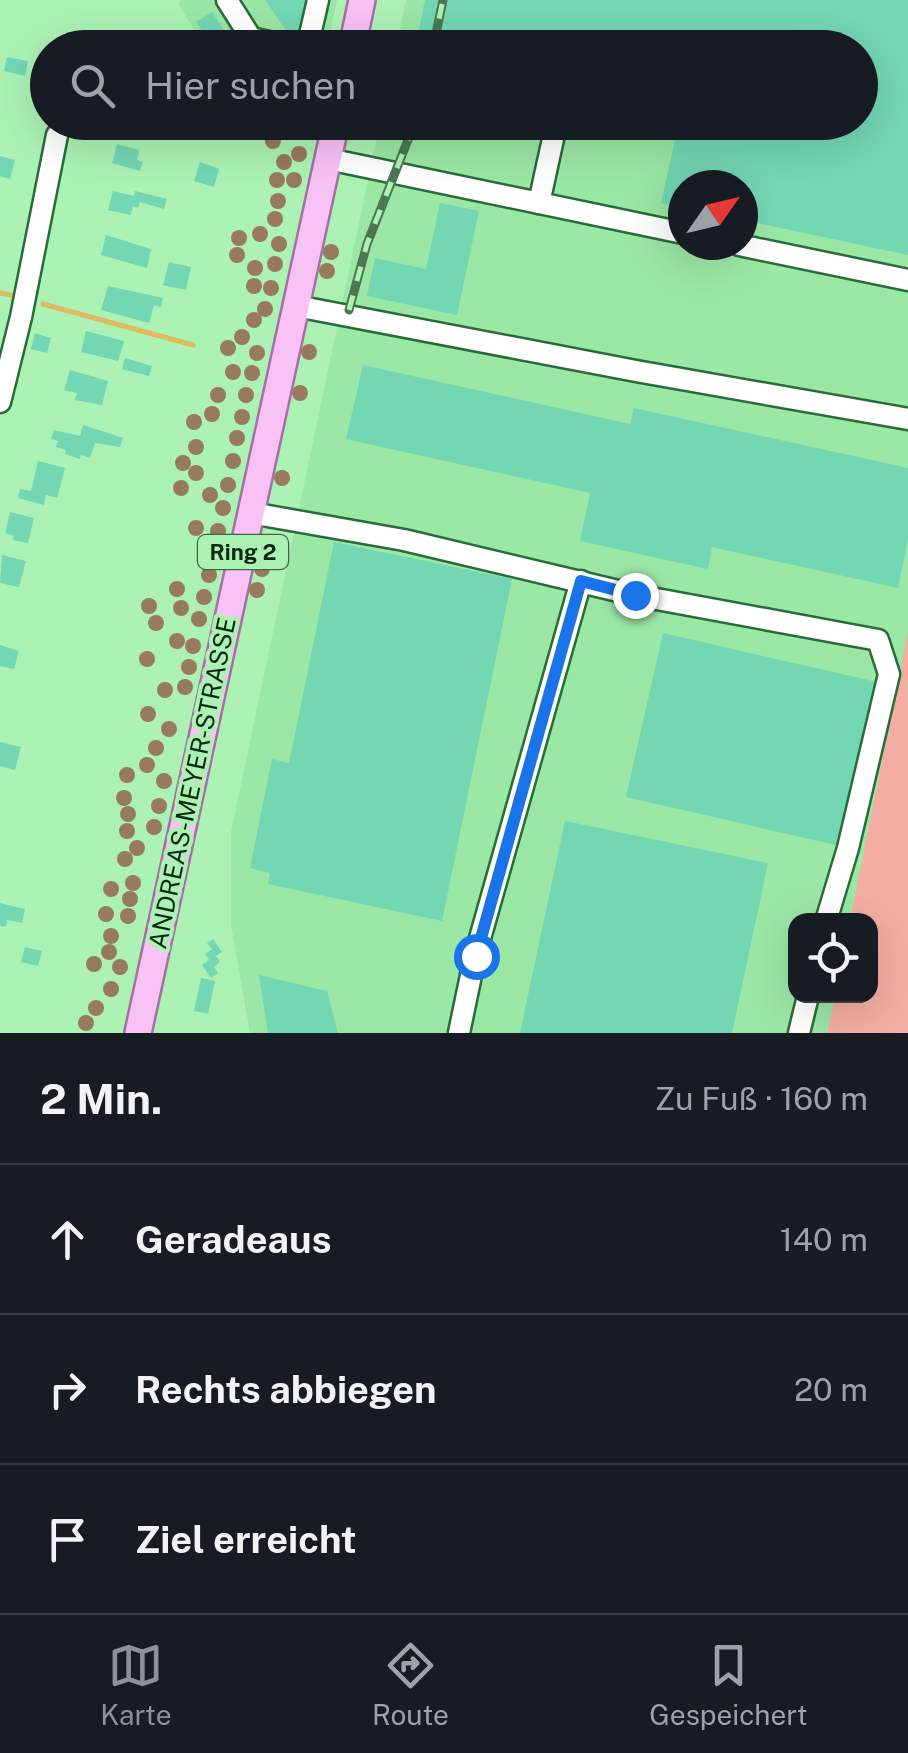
<!DOCTYPE html>
<html lang="de">
<head>
<meta charset="utf-8">
<style>
	:root { --surface:#171b24; --page:#242831; --text:#f1f3f6; --muted:#9ea1a6; --line:#363941; --accent:#8c9099 }
	body { margin:0; font-family:"Public Sans",sans-serif; background:var(--page); color:var(--text) }
	.controls { position:absolute; right:30px; bottom:30px; display:grid; overflow:hidden; border-radius:20px; box-shadow:0 10px 40px #0002 }
	.controls button { width:90px; height:90px; display:grid; place-items:center; padding:0; border:0; border-bottom:2px solid var(--line); background:var(--surface); color:var(--text); font:50px sans-serif }
	.compass { position:absolute; left:668px; top:170px; width:90px; height:90px; border-radius:50%; background:var(--surface); box-shadow:0 10px 40px #0002; rotate:56deg }
	.stop { position:absolute; width:30px; height:30px; margin:-22px; border:8px solid #1a73e8; border-radius:50%; background:#fff }
	.stop.end { background:#1a73e8; border-color:#fff; box-shadow:0 2px 10px #0008 }
	.list { margin:0; padding:0; list-style:none }
	h2 { display:flex; justify-content:space-between; align-items:center; height:130px; margin:0; padding:0 40px; font-size:42px }
	h2 small { font-size:32px; font-weight:400; color:var(--muted) }
	.list li { display:grid; grid-template-columns:65px 1fr auto; gap:30px; align-items:center; box-sizing:border-box; height:150px; padding:0 40px; border-top:2px solid var(--line) }
	.list b { display:block; font-size:38px; white-space:nowrap }
	.list em { font-size:32px; font-style:normal; color:var(--muted) }
	.icon { flex:none; width:55px; height:55px; fill:none; stroke:currentColor; stroke-width:2; stroke-linecap:round; stroke-linejoin:round }
	.map { position:relative; flex:none; width:908px; height:1033px; overflow:hidden }
	.search { position:absolute; background:var(--surface); box-shadow:0 10px 40px #0002; left:30px; right:30px; top:30px; height:110px; display:flex; align-items:center; gap:25px; box-sizing:border-box; padding:0 35px; border-radius:55px; color:var(--muted); font-size:38px }
	.sheet { height:580px; background:var(--surface) }
	nav { display:flex; justify-content:space-around; align-items:center; box-sizing:border-box; height:140px; border-top:2px solid var(--line); background:var(--surface); font-size:28px; color:var(--muted) }
	nav a { display:grid; justify-items:center; gap:5px }
	nav .on { color:var(--accent) }
	.map>svg:first-child { display:block }
</style>
</head>
<body>
<div class="map">
<svg width="908" height="1033" viewBox="0 0 908 1033">
	<rect width="100%" height="100%" fill="#acf2b5"/>
	<g fill="#9be7a6" fill-rule="evenodd">
		<path d="M 180,0 L 337,0 L 327,48 L 205,47 L 179,5 Z"/>
		<path d="M 406,0 L 908,0 L 908,631 L 850,920 L 796,921 L 796,996 L 835,996 L 827,1033 L 250,1033 L 231,925 L 231,832 L 380,123 L 860,122 L 860,48 L 396,47 ZM 683,185 L 743,185 L 743,245 L 683,245 Z"/>
	</g>
	<path fill="#f4ada3" d="M 908,631 L 908,1033 L 827,1033 L 835,996 L 870,996 L 870,921 L 850,920 Z"/>
	<g fill="none" stroke-linecap="round" stroke-linejoin="round">
		<g stroke="#dfbb60" stroke-width="5">
			<path d="M 0,293 L 11,295"/>
			<path d="M 43,304 L 193,345"/>
		</g>
	</g>
	<g fill="#73d7b3">
		<path d="M 265,0 L 314,0 L 310,22 L 290,36 Z"/>
		<path d="M 425,0 L 908,0 L 908,255 L 743,220 L 743,185 L 683,185 L 683,207 L 661,203 L 676,135 L 626,124 L 860,122 L 860,48 L 415,48 Z"/>
		<path d="M 212,12 L 229,38 L 213,48 L 196,22 Z"/>
		<path d="M 7,57 L 28,61 L 25,76 L 4,71 Z"/>
		<path d="M 117,144 L 139,150 L 137,160 L 143,162 L 140,171 L 112,163 Z"/>
		<path d="M 0,156 L 15,160 L 10,179 L 0,176 Z"/>
		<path d="M 200,162 L 219,169 L 214,187 L 194,181 Z"/>
		<path d="M 113,191 L 134,196 L 135,191 L 167,199 L 164,209 L 140,202 L 138,208 L 133,206 L 131,215 L 108,210 Z"/>
		<path d="M 440,203 L 479,211 L 457,315 L 367,296 L 375,258 L 426,269 Z"/>
		<path d="M 106,235 L 151,249 L 147,268 L 101,255 Z"/>
		<path d="M 169,262 L 191,267 L 186,290 L 163,285 Z"/>
		<path d="M 108,286 L 163,298 L 161,307 L 154,305 L 149,323 L 101,310 Z"/>
		<path d="M 86,331 L 124,341 L 118,361 L 81,352 Z"/>
		<path d="M 35,333 L 51,338 L 47,353 L 31,349 Z"/>
		<path d="M 125,358 L 152,366 L 149,376 L 122,369 Z"/>
		<path d="M 363,365 L 630,424 L 634,408 L 908,468 L 908,540 L 898,588 L 712,547 L 708,569 L 580,541 L 590,493 L 346,439 Z"/>
		<path d="M 70,370 L 108,381 L 102,405 L 75,400 L 77,393 L 64,390 Z"/>
		<path d="M 83,425 L 123,438 L 120,447 L 95,443 L 90,458 L 81,455 L 80,459 L 65,454 L 66,450 L 56,447 L 58,441 L 51,439 L 54,430 L 80,436 Z"/>
		<path d="M 38,461 L 65,468 L 57,498 L 46,495 L 44,505 L 18,498 L 20,489 L 31,491 Z"/>
		<path d="M 10,512 L 34,518 L 28,543 L 13,540 L 14,536 L 5,533 Z"/>
		<path d="M 334,542 L 512,579 L 442,921 L 268,884 L 270,873 L 250,868 L 272,759 L 289,763 Z"/>
		<path d="M 2,555 L 26,561 L 19,587 L 0,583 Z"/>
		<path d="M 663,633 L 877,682 L 840,846 L 626,797 Z"/>
		<path d="M 0,645 L 19,651 L 14,669 L 0,666 Z"/>
		<path d="M 0,742 L 21,747 L 15,770 L 0,766 Z"/>
		<path d="M 565,821 L 768,863 L 732,1033 L 520,1033 Z"/>
		<path d="M 0,903 L 25,909 L 22,923 L 7,920 L 6,927 L 0,926 Z"/>
		<path d="M 213,939 L 222,952 L 216,956 L 220,962 L 214,967 L 218,973 L 211,978 L 202,965 L 209,960 L 205,954 L 212,949 L 207,943 Z"/>
		<path d="M 25,947 L 42,951 L 38,966 L 21,962 Z"/>
		<path d="M 259,975 L 327,991 L 338,1033 L 268,1033 Z"/>
		<path d="M 201,978 L 215,981 L 208,1014 L 194,1011 Z"/>
	</g>
	<g fill="none" stroke-linecap="round" stroke-linejoin="round">
		<defs>
			<g id="minor">
				<path d="M 227,0 L 251,38 L 295,48"/>
				<path d="M 307,48 L 318,0"/>
				<path d="M 328,159 L 683,233"/>
				<path d="M 539,203 L 553,139"/>
				<path d="M 739,245 L 908,280"/>
				<path d="M 296,306 L 636,371 L 908,419"/>
				<path d="M 0,402 L 21,317 L 57,135"/>
				<path d="M 251,513 L 404,540 L 635,595 L 878,640 L 889,674 L 848,848 L 826,921"/>
				<path d="M 459,1033 L 475,956 L 581,581"/>
				<path d="M 799,1033 L 808,996"/>
			</g>
			<g id="major">
				<path d="M 352,48 L 362,0"/>
				<path d="M 138,1033 L 336,122"/>
			</g>
		</defs>
		<use href="#minor" stroke="#286c37" stroke-width="25"/>
		<use href="#major" stroke="#a272a2" stroke-width="30"/>
		<use href="#minor" stroke="#fff" stroke-width="20"/>
		<use href="#major" stroke="#f8c2f6" stroke-width="25"/>
		<defs>
			<g id="rail">
				<path d="M 433,48 L 443,0"/>
				<path d="M 349,310 L 367,244 L 415,122"/>
			</g>
		</defs>
		<use href="#rail" stroke="#4b7852" stroke-width="9"/>
		<use href="#rail" stroke="#acf2b5" stroke-width="5" stroke-dasharray="15" stroke-linecap="butt"/>
	</g>
	<g fill="#987a5c">
		<circle cx="304" cy="132" r="8"/>
		<circle cx="273" cy="141" r="8"/>
		<circle cx="299" cy="154" r="8"/>
		<circle cx="284" cy="162" r="8"/>
		<circle cx="277" cy="180" r="8"/>
		<circle cx="294" cy="180" r="8"/>
		<circle cx="278" cy="201" r="8"/>
		<circle cx="275" cy="219" r="8"/>
		<circle cx="260" cy="234" r="8"/>
		<circle cx="239" cy="238" r="8"/>
		<circle cx="279" cy="244" r="8"/>
		<circle cx="331" cy="252" r="8"/>
		<circle cx="237" cy="255" r="8"/>
		<circle cx="275" cy="264" r="8"/>
		<circle cx="255" cy="268" r="8"/>
		<circle cx="327" cy="271" r="8"/>
		<circle cx="254" cy="286" r="8"/>
		<circle cx="271" cy="288" r="8"/>
		<circle cx="265" cy="309" r="8"/>
		<circle cx="254" cy="320" r="8"/>
		<circle cx="242" cy="337" r="8"/>
		<circle cx="228" cy="348" r="8"/>
		<circle cx="309" cy="352" r="8"/>
		<circle cx="257" cy="353" r="8"/>
		<circle cx="233" cy="372" r="8"/>
		<circle cx="252" cy="373" r="8"/>
		<circle cx="300" cy="393" r="8"/>
		<circle cx="218" cy="395" r="8"/>
		<circle cx="246" cy="395" r="8"/>
		<circle cx="212" cy="414" r="8"/>
		<circle cx="242" cy="417" r="8"/>
		<circle cx="194" cy="422" r="8"/>
		<circle cx="237" cy="438" r="8"/>
		<circle cx="196" cy="447" r="8"/>
		<circle cx="233" cy="461" r="8"/>
		<circle cx="183" cy="463" r="8"/>
		<circle cx="196" cy="473" r="8"/>
		<circle cx="282" cy="478" r="8"/>
		<circle cx="228" cy="485" r="8"/>
		<circle cx="181" cy="488" r="8"/>
		<circle cx="210" cy="495" r="8"/>
		<circle cx="223" cy="508" r="8"/>
		<circle cx="196" cy="528" r="8"/>
		<circle cx="218" cy="531" r="8"/>
		<circle cx="267" cy="547" r="8"/>
		<circle cx="213" cy="552" r="8"/>
		<circle cx="262" cy="569" r="8"/>
		<circle cx="209" cy="575" r="8"/>
		<circle cx="177" cy="589" r="8"/>
		<circle cx="257" cy="590" r="8"/>
		<circle cx="204" cy="597" r="8"/>
		<circle cx="149" cy="606" r="8"/>
		<circle cx="181" cy="608" r="8"/>
		<circle cx="199" cy="619" r="8"/>
		<circle cx="156" cy="623" r="8"/>
		<circle cx="177" cy="641" r="8"/>
		<circle cx="193" cy="646" r="8"/>
		<circle cx="147" cy="659" r="8"/>
		<circle cx="189" cy="667" r="8"/>
		<circle cx="185" cy="687" r="8"/>
		<circle cx="165" cy="690" r="8"/>
		<circle cx="148" cy="714" r="8"/>
		<circle cx="169" cy="729" r="8"/>
		<circle cx="156" cy="748" r="8"/>
		<circle cx="147" cy="765" r="8"/>
		<circle cx="127" cy="775" r="8"/>
		<circle cx="164" cy="781" r="8"/>
		<circle cx="124" cy="798" r="8"/>
		<circle cx="159" cy="806" r="8"/>
		<circle cx="128" cy="814" r="8"/>
		<circle cx="154" cy="827" r="8"/>
		<circle cx="127" cy="831" r="8"/>
		<circle cx="137" cy="848" r="8"/>
		<circle cx="125" cy="859" r="8"/>
		<circle cx="133" cy="883" r="8"/>
		<circle cx="111" cy="889" r="8"/>
		<circle cx="130" cy="899" r="8"/>
		<circle cx="106" cy="914" r="8"/>
		<circle cx="128" cy="916" r="8"/>
		<circle cx="111" cy="936" r="8"/>
		<circle cx="109" cy="952" r="8"/>
		<circle cx="94" cy="964" r="8"/>
		<circle cx="120" cy="967" r="8"/>
		<circle cx="111" cy="989" r="8"/>
		<circle cx="96" cy="1008" r="8"/>
		<circle cx="86" cy="1023" r="8"/>
	</g>
	<g fill="none" stroke-linecap="round" stroke-linejoin="round">
		<path stroke="#1a73e8" stroke-width="12" d="M 476,956 L 581,581 L 635,595"/>
	</g>
	<g text-anchor="middle" dominant-baseline="central" stroke-width="8" stroke-linejoin="round" paint-order="stroke">
		<rect fill="#acf2b5" stroke="#3c6543" stroke-width="2.5" x="198" y="535" width="90" height="34" rx="8"/>
		<g font-size="22" font-weight="bold" fill="#0c2912">
			<text x="243" y="552">Ring 2</text>
		</g>
		<g font-size="25" fill="#0c2912" stroke="#acf2b5">
			<text transform="translate(192 783) rotate(-78)">ANDREAS-MEYER-STRASSE</text>
		</g>
	</g>
</svg>
<div class="controls">
<button><svg class="icon" aria-label="locate" viewBox="0 0 24 24"><circle cx="12" cy="12" r="6"/><path d="M12 2v4M12 18v4M2 12h4M18 12h4"/></svg></button>
</div>
<svg class="compass" viewBox="-18 -18 36 36"><path d="M0-13l5 13h-10z" fill="#e53935"/><path d="M0 13l5-13h-10z" fill="#9ea1a6"/></svg>
<div class="stop" style="left:476px;top:956px"></div>
<div class="stop end" style="left:635px;top:595px"></div>
<div class="search"><svg class="icon" aria-label="search" viewBox="0 0 24 24"><circle cx="10" cy="10" r="6"/><path d="M15 15l6 6"/></svg>Hier suchen</div>
</div>
<section class="sheet">
<h2>2 Min.<small>Zu Fuß · 160 m</small></h2>
<ul class="list">
<li><svg class="icon" aria-label="ahead" viewBox="0 0 24 24"><path d="M12 20V5M6 11l6-6 6 6"/></svg><div><b>Geradeaus</b></div><em>140 m</em></li>
<li><svg class="icon" aria-label="right" viewBox="0 0 24 24"><path d="M7 20v-9h11M14 6l5 5-5 5"/></svg><div><b>Rechts abbiegen</b></div><em>20 m</em></li>
<li><svg class="icon" aria-label="arrive" viewBox="0 0 24 24"><path d="M6 21V4h12l-3 4 3 4H6"/></svg><div><b>Ziel erreicht</b></div></li>
</ul>
</section>
<nav>
<a class="on"><svg class="icon" aria-label="map" viewBox="0 0 24 24"><path d="M3 6l6-2 6 2 6-2v14l-6 2-6-2-6 2zM9 4v14M15 6v14"/></svg>Karte</a>
<a><svg class="icon" aria-label="directions" viewBox="0 0 24 24"><path d="M12 3l9 9-9 9-9-9zM9 14v-3h6M13 9l2 2-2 2"/></svg>Route</a>
<a><svg class="icon" aria-label="saved" viewBox="0 0 24 24"><path d="M7 4h10v16l-5-4-5 4z"/></svg>Gespeichert</a>
</nav>
</body>
</html>
